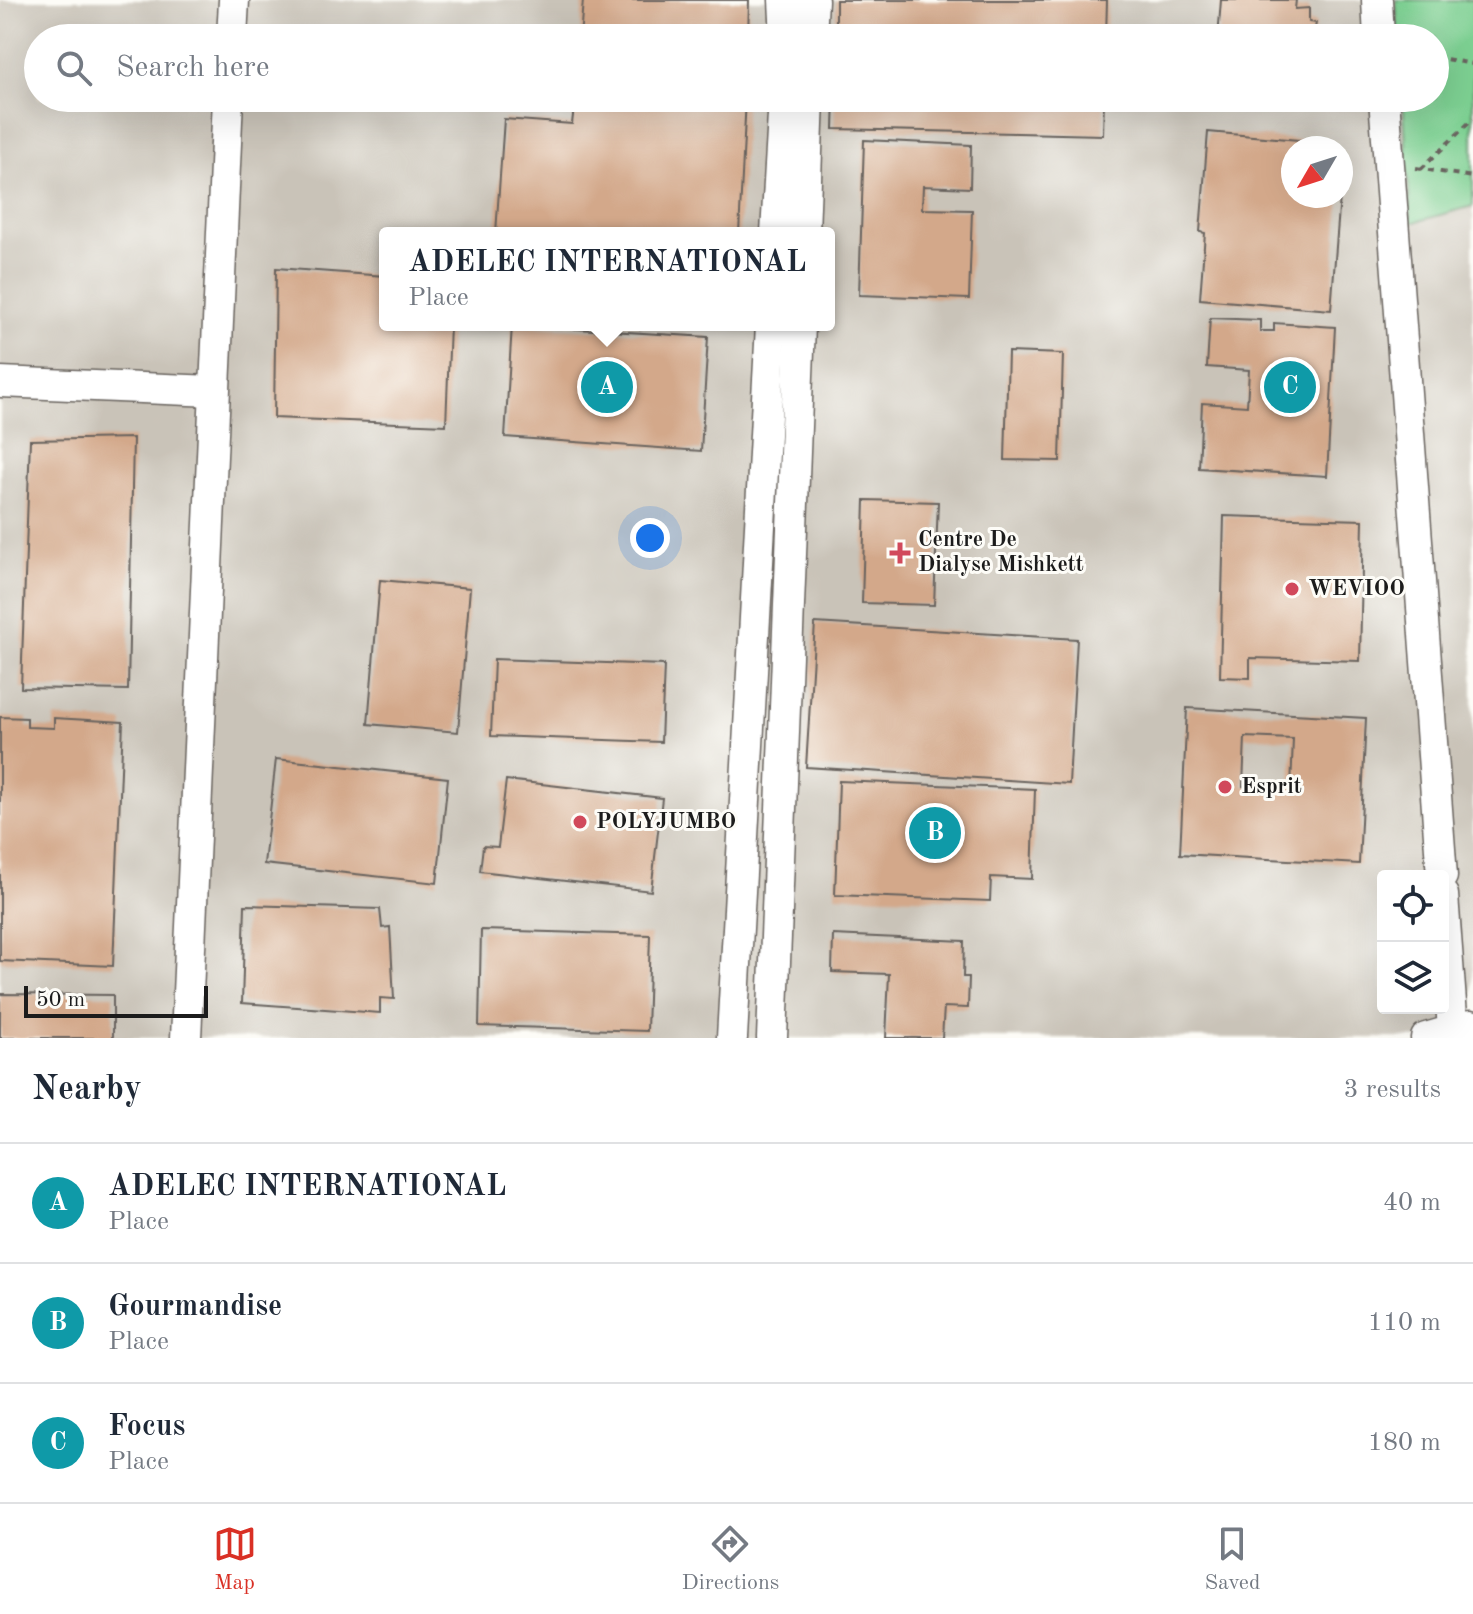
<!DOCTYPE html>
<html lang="en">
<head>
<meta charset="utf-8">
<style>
	:root { --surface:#fff; --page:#f2f2f3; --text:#1f2937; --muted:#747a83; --line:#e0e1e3; --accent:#d93025 }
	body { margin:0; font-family:"Old Standard TT",serif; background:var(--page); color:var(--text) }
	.controls { position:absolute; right:24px; bottom:24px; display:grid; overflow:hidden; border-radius:8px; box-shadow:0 8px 32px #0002 }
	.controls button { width:72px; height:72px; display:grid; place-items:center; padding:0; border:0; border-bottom:2px solid var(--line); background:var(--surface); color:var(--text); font:40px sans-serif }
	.compass { position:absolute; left:1281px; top:136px; width:72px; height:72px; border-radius:50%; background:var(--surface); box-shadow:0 8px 32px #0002; rotate:231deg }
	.scale { position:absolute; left:24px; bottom:20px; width:184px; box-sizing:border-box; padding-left:8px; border:4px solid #1c1c1c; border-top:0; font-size:22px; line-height:28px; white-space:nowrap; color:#1c1c1c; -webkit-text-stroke:6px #fdfcf7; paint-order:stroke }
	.you { position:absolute; left:650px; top:538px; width:28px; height:28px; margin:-20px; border:6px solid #fff; border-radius:50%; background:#1a73e8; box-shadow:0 0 0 12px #1a73e833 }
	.badge { display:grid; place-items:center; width:52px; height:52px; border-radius:50%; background:var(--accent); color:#fff; font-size:26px; font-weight:700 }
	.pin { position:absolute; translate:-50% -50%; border:4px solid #fff; box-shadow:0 2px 8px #0006 }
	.popup { position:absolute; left:379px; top:227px; width:456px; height:104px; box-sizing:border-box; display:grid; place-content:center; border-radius:8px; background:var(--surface); filter:drop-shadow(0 2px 6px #0005); font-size:26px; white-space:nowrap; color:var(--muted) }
	.popup b { font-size:30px; color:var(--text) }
	.popup::after { content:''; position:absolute; left:50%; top:100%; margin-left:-16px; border:16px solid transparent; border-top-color:var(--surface) }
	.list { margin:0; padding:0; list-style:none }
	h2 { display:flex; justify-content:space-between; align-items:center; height:104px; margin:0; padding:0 32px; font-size:34px }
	h2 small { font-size:26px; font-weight:400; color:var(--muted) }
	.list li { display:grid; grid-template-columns:52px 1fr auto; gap:24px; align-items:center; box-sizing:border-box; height:120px; padding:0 32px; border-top:2px solid var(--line) }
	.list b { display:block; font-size:30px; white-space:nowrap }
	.list p { margin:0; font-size:26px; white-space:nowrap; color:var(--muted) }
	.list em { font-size:26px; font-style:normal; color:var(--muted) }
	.icon { flex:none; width:44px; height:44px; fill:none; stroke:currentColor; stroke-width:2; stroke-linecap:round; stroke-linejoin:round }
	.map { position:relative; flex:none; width:1473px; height:1038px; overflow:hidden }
	.search { position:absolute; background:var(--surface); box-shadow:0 8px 32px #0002; left:24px; right:24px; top:24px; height:88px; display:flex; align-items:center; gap:20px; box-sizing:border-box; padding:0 28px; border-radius:44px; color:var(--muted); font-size:30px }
	.sheet { height:464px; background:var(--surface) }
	nav { display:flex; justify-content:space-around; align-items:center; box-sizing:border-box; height:112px; border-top:2px solid var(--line); background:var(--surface); font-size:22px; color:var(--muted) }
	nav a { display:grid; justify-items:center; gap:4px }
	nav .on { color:var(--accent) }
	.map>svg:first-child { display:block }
</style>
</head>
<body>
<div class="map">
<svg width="1473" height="1038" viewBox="0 0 1473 1038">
	<rect width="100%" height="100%" fill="#fdfcf7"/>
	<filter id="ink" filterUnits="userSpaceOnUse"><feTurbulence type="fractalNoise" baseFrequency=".0125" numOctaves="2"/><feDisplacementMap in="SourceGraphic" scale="16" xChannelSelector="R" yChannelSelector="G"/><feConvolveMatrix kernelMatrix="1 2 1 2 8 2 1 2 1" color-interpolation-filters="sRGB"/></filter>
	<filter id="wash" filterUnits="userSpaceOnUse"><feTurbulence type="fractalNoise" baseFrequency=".006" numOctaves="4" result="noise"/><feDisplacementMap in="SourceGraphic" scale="32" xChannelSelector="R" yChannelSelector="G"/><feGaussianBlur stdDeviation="1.8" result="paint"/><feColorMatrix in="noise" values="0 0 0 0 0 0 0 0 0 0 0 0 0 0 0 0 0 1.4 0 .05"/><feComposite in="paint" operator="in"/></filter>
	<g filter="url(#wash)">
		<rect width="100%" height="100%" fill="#f7ebd8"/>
		<path fill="#c9c3b8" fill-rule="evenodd" d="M 0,0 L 1473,0 L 1473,1038 L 0,1038 ZM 38,38 L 1435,38 L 1435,98 L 38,98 ZM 1293,148 L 1341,148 L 1341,196 L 1293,196 ZM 385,233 L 829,233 L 829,325 L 385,325 ZM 1383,876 L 1443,876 L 1443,1008 L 1383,1008 Z"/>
		<path fill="#7ccf91" stroke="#4c7656" stroke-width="2" d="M 1396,0 L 1473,0 L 1473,206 L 1411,223 L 1403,98 L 1435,98 L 1435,38 L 1398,38 Z"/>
		<g id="blocks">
			<g fill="#d3a88a" fill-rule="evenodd">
				<path d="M 583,0 L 749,0 L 748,38 L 580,38 Z"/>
				<path d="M 836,0 L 1107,0 L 1106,38 L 836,38 Z"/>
				<path d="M 1221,0 L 1296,0 L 1295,9 L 1309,8 L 1309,22 L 1316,23 L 1313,38 L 1218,38 Z"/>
				<path d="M 575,98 L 746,98 L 739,233 L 496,233 L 504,119 L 572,124 Z"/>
				<path d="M 835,98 L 1104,98 L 1103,135 L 834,129 Z"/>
				<path d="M 1208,132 L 1322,142 L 1321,148 L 1293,148 L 1293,196 L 1340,196 L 1331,310 L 1200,299 L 1205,233 L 1200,232 Z"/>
				<path d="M 864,140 L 971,145 L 970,188 L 923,186 L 922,209 L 972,210 L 969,299 L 859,295 Z"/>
				<path d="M 276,268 L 385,276 L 385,325 L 450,325 L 446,425 L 274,418 Z"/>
				<path d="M 1210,318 L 1260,320 L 1260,331 L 1274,331 L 1274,323 L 1335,327 L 1327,476 L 1199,468 L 1202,403 L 1247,406 L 1249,370 L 1207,367 Z"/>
				<path d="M 512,325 L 708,337 L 701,451 L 505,437 Z"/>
				<path d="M 1008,352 L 1063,354 L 1060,461 L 1005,460 Z"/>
				<path d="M 133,438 L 128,690 L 21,688 L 30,440 Z"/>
				<path d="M 865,500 L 938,502 L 934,605 L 862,603 Z"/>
				<path d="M 1224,516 L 1363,520 L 1360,661 L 1250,658 L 1250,678 L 1220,677 Z"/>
				<path d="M 380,580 L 470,588 L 458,732 L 368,724 Z"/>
				<path d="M 815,623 L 1077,639 L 1069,784 L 806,767 Z"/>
				<path d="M 494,659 L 664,665 L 661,742 L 491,736 Z"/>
				<path d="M 1187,708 L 1366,718 L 1359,864 L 1180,854 ZM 1245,737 L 1293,739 L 1291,788 L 1243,786 Z"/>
				<path d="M 0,717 L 27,718 L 27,727 L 54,728 L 54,718 L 123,722 L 113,966 L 0,961 Z"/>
				<path d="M 276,759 L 448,778 L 437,883 L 264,864 Z"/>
				<path d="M 506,780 L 662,798 L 651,891 L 480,871 L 483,846 L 498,847 Z"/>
				<path d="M 839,781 L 1035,789 L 1032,879 L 991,877 L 990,901 L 835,895 Z"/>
				<path d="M 245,905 L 380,909 L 382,928 L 390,927 L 394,999 L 380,998 L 380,1013 L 242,1003 Z"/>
				<path d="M 481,930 L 650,935 L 647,1031 L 479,1026 Z"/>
				<path d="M 833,935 L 964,941 L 963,977 L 969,977 L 968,1008 L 944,1007 L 942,1038 L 886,1038 L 889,974 L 832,972 Z"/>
				<path d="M 0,994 L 113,995 L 113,1038 L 0,1038 Z"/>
			</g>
		</g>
	</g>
	<g filter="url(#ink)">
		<use href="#blocks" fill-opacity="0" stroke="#69645e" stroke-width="2"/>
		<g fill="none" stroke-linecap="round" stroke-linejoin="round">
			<defs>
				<g id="minor">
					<path d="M 784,0 L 786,38"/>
					<path d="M 1377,0 L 1379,38"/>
					<path d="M 232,38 L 234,0"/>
					<path d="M 811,38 L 813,0"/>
					<path d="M 1384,98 L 1442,876"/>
					<path d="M 776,233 L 784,98"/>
					<path d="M 804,233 L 809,98"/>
					<path d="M 0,382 L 213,391"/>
					<path d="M 1443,895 L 1453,1030"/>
					<path d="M 186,1038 L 228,98"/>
					<path d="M 732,1038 L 771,325"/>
					<path d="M 772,1038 L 800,325"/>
					<path d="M 1426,1038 L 1471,1025"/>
				</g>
			</defs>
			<use href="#minor" stroke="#69645e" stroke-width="33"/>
			<g stroke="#69645e" stroke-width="4" stroke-dasharray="6 6" stroke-linecap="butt">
				<path d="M 1435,57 L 1473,64"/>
				<path d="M 1416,168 L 1473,177"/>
				<path d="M 1421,169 L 1473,119"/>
			</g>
			<use href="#minor" stroke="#fff" stroke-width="30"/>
		</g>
	</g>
	<g fill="#d1495b" stroke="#fdfcf7" stroke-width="3">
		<path d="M896 541h8v8h8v8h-8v8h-8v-8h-8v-8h8z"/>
		<circle cx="1292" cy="589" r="8"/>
		<circle cx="1225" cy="787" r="8"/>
		<circle cx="580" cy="822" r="8"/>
	</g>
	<g text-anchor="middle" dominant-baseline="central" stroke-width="6" stroke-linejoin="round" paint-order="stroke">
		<g font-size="22" font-weight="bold" fill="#1c1c1c" stroke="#fdfcf7" text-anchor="start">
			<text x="918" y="540">Centre De<tspan x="918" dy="25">Dialyse Mishkett</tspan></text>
			<text x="1308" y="589">WEVIOO</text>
			<text x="1241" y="787">Esprit</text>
			<text x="596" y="822">POLYJUMBO</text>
		</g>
	</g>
</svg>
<div class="controls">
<button><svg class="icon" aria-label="locate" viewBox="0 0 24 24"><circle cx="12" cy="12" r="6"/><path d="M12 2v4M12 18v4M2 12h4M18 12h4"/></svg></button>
<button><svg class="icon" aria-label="layers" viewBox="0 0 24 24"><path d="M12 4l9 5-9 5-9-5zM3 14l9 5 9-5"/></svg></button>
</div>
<svg class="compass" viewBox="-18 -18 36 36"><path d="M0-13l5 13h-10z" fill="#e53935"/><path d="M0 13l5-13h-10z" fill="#747a83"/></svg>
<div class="scale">50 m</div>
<div class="you"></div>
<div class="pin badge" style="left:607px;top:387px;background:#0f9aa8">A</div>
<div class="popup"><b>ADELEC INTERNATIONAL</b>Place</div>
<div class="pin badge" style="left:935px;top:833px;background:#0f9aa8">B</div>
<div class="pin badge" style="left:1290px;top:387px;background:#0f9aa8">C</div>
<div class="search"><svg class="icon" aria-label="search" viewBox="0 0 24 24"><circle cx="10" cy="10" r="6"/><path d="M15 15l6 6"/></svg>Search here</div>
</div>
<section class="sheet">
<h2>Nearby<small>3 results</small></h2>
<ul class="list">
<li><span class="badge" style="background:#0f9aa8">A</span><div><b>ADELEC INTERNATIONAL</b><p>Place</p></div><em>40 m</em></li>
<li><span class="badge" style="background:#0f9aa8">B</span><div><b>Gourmandise</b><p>Place</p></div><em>110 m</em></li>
<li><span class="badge" style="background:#0f9aa8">C</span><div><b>Focus</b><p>Place</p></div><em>180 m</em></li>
</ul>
</section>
<nav>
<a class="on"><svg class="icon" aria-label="map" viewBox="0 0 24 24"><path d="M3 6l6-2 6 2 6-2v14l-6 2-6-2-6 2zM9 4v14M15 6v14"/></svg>Map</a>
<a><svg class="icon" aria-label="directions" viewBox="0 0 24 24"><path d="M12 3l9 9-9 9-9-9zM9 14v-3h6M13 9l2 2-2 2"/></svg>Directions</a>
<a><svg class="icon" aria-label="saved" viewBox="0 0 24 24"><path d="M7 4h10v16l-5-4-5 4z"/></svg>Saved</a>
</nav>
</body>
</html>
